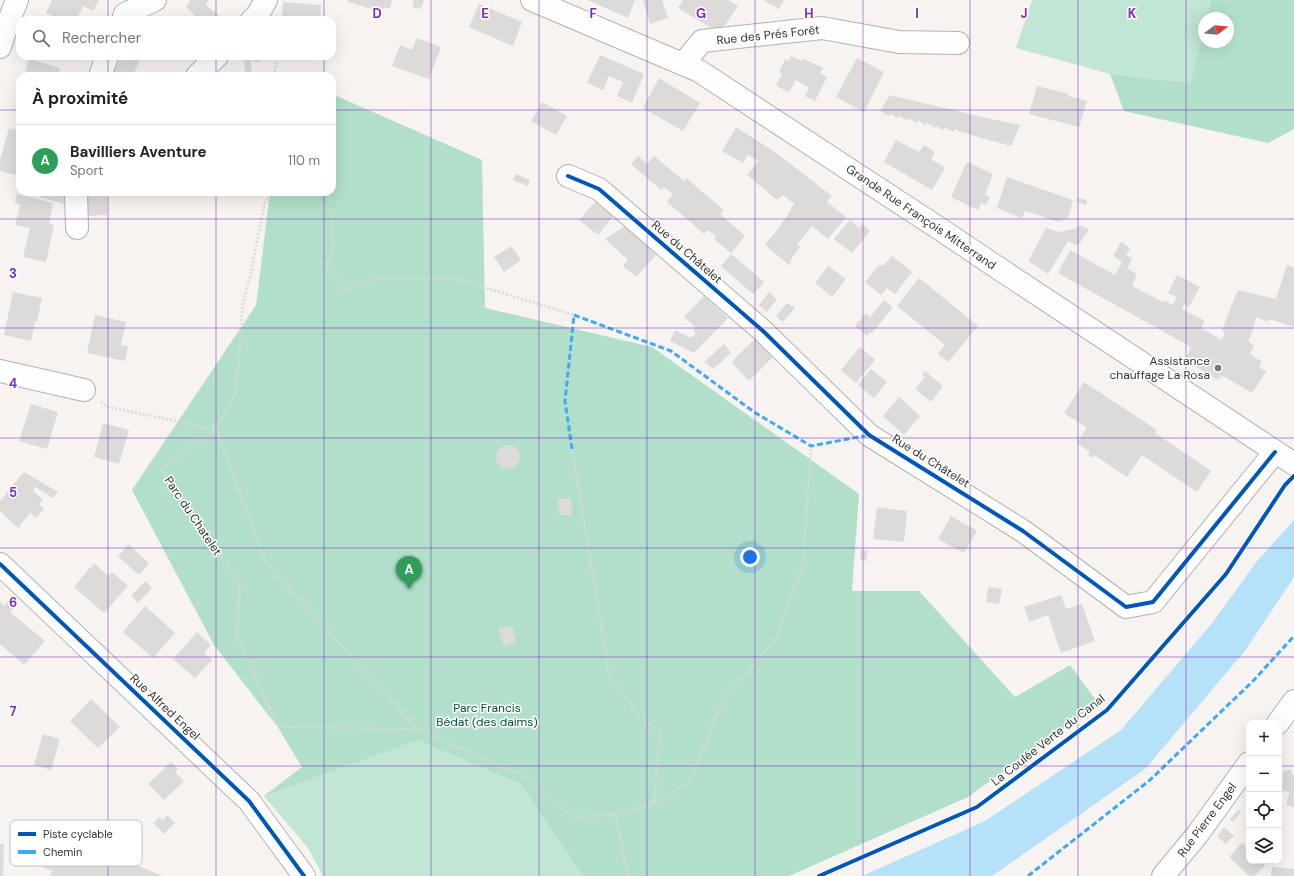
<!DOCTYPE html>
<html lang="fr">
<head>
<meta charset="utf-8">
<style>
	:root { --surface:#fff; --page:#f6f6f6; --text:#222; --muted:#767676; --line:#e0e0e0; --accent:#ea580c }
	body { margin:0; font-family:"DM Sans",sans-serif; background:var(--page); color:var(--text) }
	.controls { position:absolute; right:12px; bottom:12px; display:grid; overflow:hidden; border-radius:8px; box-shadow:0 4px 16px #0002 }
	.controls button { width:36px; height:36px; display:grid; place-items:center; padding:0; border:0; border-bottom:1px solid var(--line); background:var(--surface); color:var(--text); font:20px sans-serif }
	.compass { position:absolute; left:1198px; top:12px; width:36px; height:36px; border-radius:50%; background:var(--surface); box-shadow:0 4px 16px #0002; rotate:74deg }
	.you { position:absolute; left:750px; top:557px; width:14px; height:14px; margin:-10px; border:3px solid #fff; border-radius:50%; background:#1a73e8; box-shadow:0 0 0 6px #1a73e833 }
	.badge { display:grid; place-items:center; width:26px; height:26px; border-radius:50%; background:var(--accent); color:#fff; font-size:13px; font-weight:700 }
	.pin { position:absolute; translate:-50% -33px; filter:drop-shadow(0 1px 2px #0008) }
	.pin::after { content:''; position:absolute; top:21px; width:14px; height:12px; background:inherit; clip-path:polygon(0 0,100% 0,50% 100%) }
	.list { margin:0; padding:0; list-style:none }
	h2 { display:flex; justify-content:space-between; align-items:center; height:52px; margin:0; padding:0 16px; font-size:17px }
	h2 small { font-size:13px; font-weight:400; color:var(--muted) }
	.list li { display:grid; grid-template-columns:26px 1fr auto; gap:12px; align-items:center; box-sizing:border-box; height:72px; padding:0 16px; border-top:1px solid var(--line) }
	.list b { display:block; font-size:15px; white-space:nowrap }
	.list p { margin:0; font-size:13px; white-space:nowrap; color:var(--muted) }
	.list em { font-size:13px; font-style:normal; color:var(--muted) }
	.icon { flex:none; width:22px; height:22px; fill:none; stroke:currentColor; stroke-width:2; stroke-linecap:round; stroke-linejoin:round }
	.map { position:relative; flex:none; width:1294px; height:876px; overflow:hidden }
	.search { position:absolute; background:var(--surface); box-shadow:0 4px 16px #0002; left:16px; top:16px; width:320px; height:44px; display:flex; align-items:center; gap:10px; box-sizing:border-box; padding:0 14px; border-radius:12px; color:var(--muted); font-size:15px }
	.panel { position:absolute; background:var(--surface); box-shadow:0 4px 16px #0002; left:16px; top:72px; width:320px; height:124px; border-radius:12px }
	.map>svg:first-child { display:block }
</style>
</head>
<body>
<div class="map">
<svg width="1294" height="876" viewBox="0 0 1294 876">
	<rect width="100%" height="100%" fill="#f6f3f1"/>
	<g fill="#c1e7d4">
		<path d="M 1032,0 L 1211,0 L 1207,18 L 1204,18 L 1204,29 L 1192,83 L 1110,74 L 1016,48 Z"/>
		<path d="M 425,643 L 522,784 L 583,876 L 323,876 L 308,848 L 264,796 L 417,740 Z"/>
	</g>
	<g fill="#b1dfc9">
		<path d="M 1211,0 L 1294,0 L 1294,129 L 1268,143 L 1124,111 L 1110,74 L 1191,83 L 1204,29 L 1204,42 L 1228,42 L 1228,18 L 1207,18 Z"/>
		<path d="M 332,94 L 482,160 L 485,308 L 652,347 L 859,494 L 852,591 L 919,591 L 1015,697 L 1070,665 L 1098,703 L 968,797 L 789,876 L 583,876 L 521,784 L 418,740 L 264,796 L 302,767 L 277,726 L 214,645 L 132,490 L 256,305 L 270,192 L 332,192 Z"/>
	</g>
	<path fill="#b6e2f9" d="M 1294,520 L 1294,577 L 1244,652 L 1145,769 L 992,876 L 862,876 L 985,821 L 1121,730 L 1213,622 L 1257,561 Z"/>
	<g fill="#dddbda">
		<path d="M 52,0 L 99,0 L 93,11 L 83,6 L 76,20 L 62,20 L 46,13 Z"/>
		<path d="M 191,0 L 209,0 L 206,5 L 224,20 L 192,20 L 195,16 L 187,8 L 187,5 Z"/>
		<path d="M 348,0 L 392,0 L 390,8 L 372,9 L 348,2 Z"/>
		<path d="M 414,0 L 424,0 L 421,9 L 412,7 Z"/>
		<path d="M 588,0 L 635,0 L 628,18 Z"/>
		<path d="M 643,0 L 662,0 L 668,18 L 650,24 Z"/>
		<path d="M 683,0 L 728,0 L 738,6 L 720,33 L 678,8 Z"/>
		<path d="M 763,0 L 784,0 L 779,9 Z"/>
		<path d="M 283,2 L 321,5 L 320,20 L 282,20 Z"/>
		<path d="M 479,4 L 522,22 L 513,46 L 469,27 Z"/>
		<path d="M 417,38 L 441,47 L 429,79 L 392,66 L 400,45 L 412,50 Z"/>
		<path d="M 600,55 L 644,74 L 632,103 L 617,96 L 623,82 L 609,76 L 603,90 L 587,83 Z"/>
		<path d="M 121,56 L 127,56 L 139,61 L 133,76 L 112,76 Z"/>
		<path d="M 253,56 L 261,56 L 260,62 L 252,61 Z"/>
		<path d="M 791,56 L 802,61 L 804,59 L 823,68 L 820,73 L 827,77 L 815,101 L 805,96 L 809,88 L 796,80 L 789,92 L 776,86 L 782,74 L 779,72 L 785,59 L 788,61 Z"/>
		<path d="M 244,58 L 250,58 L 252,72 L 245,72 Z"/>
		<path d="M 857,58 L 884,72 L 864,112 L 836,97 Z"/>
		<path d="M 29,59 L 60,68 L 58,76 L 24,76 Z"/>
		<path d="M 659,78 L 700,103 L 683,131 L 643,108 Z"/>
		<path d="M 1037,86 L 1069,94 L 1068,96 L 1087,101 L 1079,127 L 1029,114 Z"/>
		<path d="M 20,91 L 20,108 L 15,106 Z"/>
		<path d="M 890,95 L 982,117 L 1020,125 L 1011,146 L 971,135 L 964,132 L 963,133 L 955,129 L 953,132 L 945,127 L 943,130 L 936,126 L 935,128 L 927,123 L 925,125 L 918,120 L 916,123 L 909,118 L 907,121 L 899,116 L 897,118 L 891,114 L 889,116 L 880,111 Z"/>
		<path d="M 542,102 L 567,116 L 556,135 L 531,121 Z"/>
		<path d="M 736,127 L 775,152 L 832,196 L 827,202 L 846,217 L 828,239 L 812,226 L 797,245 L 800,247 L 790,261 L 791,262 L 789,265 L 765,245 L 781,225 L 794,204 L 783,195 L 777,200 L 747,175 L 758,161 L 748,155 L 743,163 L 722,151 Z"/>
		<path d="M 9,128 L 20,131 L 20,176 L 0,171 L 0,160 Z"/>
		<path d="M 896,140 L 919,152 L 924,145 L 935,152 L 931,159 L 945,168 L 932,190 L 884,162 Z"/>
		<path d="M 638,156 L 647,164 L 654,156 L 684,181 L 686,178 L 724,210 L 720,214 L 745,236 L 731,253 L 714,239 L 716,236 L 708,230 L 704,234 L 667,202 L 673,194 L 664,187 L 661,190 L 631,164 Z"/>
		<path d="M 967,162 L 993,174 L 985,194 L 990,197 L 986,205 L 981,203 L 978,210 L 951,197 Z"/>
		<path d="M 516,174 L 530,180 L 528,186 L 513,180 Z"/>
		<path d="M 1007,177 L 1073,200 L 1068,218 L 1059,222 L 1025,211 L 1022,218 L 997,208 Z"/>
		<path d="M 42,192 L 65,192 L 64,204 L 40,197 Z"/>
		<path d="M 88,192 L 107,192 L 107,215 L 88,216 Z"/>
		<path d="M 17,194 L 53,203 L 49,224 L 54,225 L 46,262 L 23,257 L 30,228 L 15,225 L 20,205 L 15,203 Z"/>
		<path d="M 1078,198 L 1087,200 L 1086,205 L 1076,201 Z"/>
		<path d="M 595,202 L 613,216 L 598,235 L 579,220 Z"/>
		<path d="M 850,220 L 859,228 L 862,224 L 870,231 L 852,253 L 834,239 Z"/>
		<path d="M 1079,225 L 1089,229 L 1078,246 L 1068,241 L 1048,274 L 1028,261 L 1046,228 L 1059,232 L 1077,228 Z"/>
		<path d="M 625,226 L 656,255 L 636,277 L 623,266 L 628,260 L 605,239 Z"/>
		<path d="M 1121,242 L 1130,248 L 1126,255 L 1133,258 L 1127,268 L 1137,274 L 1132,286 L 1163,302 L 1163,300 L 1173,305 L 1177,297 L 1168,293 L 1177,275 L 1200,287 L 1189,307 L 1184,304 L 1182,309 L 1205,321 L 1201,328 L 1222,340 L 1225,332 L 1222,330 L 1236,294 L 1238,290 L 1276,299 L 1287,265 L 1294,268 L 1294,327 L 1269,319 L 1268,322 L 1256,317 L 1253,331 L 1248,341 L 1254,346 L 1250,354 L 1262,362 L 1259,367 L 1266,372 L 1252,393 L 1223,376 L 1221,378 L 1219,377 L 1218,380 L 1185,360 L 1191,347 L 1058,273 L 1070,250 L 1115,275 L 1122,262 L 1113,256 Z"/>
		<path d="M 511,246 L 521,260 L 504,272 L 494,257 Z"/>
		<path d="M 731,254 L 764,282 L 753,294 L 721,266 Z"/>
		<path d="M 892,256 L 912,272 L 895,294 L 887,288 L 881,295 L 865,282 L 880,264 L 883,266 Z"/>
		<path d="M 828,266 L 846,279 L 832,297 L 815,283 Z"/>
		<path d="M 919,278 L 978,326 L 948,362 L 938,354 L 945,345 L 897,306 Z"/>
		<path d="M 13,292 L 42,298 L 37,322 L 35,321 L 31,341 L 4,335 Z"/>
		<path d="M 769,292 L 777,299 L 767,312 L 759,305 Z"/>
		<path d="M 704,296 L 728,318 L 694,353 L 670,341 L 675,330 L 691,338 L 696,333 L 693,330 L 695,327 L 684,317 Z"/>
		<path d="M 884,300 L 893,307 L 872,333 L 870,332 L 867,336 L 855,326 L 866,313 L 870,317 Z"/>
		<path d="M 787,303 L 795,308 L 783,322 L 776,316 Z"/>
		<path d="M 95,315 L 126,322 L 121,345 L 128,346 L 125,361 L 87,353 Z"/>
		<path d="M 755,339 L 773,357 L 749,381 L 732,363 L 736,357 Z"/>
		<path d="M 724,344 L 731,353 L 713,369 L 704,362 Z"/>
		<path d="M 860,347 L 875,360 L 856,383 L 841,370 Z"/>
		<path d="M 871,369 L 887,382 L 874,398 L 858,385 Z"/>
		<path d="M 925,371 L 943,386 L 931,402 L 915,389 L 925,377 L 922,375 Z"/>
		<path d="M 1084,382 L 1157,430 L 1155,433 L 1211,471 L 1197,492 L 1142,455 L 1127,477 L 1094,455 L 1092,458 L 1088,456 L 1090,452 L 1076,443 L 1087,428 L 1064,413 Z"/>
		<path d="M 899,397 L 920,416 L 904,435 L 883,416 Z"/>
		<path d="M 31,404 L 58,412 L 47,449 L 19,441 Z"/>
		<path d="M 103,423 L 129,430 L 119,464 L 94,457 Z"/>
		<circle cx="508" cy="457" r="12"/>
		<path d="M 24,472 L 58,492 L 53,498 L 35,487 L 33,491 L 43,499 L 39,504 L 44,509 L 36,518 L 30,513 L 18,528 L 0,511 L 0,501 Z"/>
		<path d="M 571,498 L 572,515 L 559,515 L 558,499 Z"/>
		<path d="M 877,507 L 907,511 L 904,542 L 873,539 Z"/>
		<path d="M 951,516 L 977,531 L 964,553 L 938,539 Z"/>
		<path d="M 128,544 L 149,563 L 139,575 L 118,557 Z"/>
		<path d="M 861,550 L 868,551 L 866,561 L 860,560 Z"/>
		<path d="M 94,563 L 108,576 L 112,572 L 128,586 L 104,613 L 74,587 Z"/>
		<path d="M 146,581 L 152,588 L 138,603 L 131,595 Z"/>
		<path d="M 988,587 L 1002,589 L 999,604 L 986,602 Z"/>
		<path d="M 1061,595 L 1066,609 L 1082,604 L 1095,641 L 1061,653 L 1048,615 L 1029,622 L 1024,607 Z"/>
		<path d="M 0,602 L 4,606 L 7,602 L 14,608 L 10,612 L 45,641 L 24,665 L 0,644 Z"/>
		<path d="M 145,606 L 175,633 L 153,658 L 123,632 Z"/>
		<path d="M 512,626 L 517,642 L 504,646 L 498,630 Z"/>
		<path d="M 197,632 L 211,645 L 204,653 L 212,660 L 195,678 L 173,659 Z"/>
		<path d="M 91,699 L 120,727 L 98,748 L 70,721 Z"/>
		<path d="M 43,734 L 60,739 L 51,770 L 34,765 Z"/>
		<path d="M 171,762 L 178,770 L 175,772 L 184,781 L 164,800 L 148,784 Z"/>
		<path d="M 1291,769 L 1292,775 L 1294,775 L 1294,807 L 1286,805 L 1289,792 L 1280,790 L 1281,787 L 1279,787 L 1279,782 L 1282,783 L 1283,777 L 1282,772 Z"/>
		<path d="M 1238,810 L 1241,812 L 1233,822 L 1230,820 Z"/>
		<path d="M 167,815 L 175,823 L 164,834 L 153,823 L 159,817 L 163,820 Z"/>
		<path d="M 1224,827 L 1234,836 L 1226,844 L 1217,836 Z"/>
		<path d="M 52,830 L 163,876 L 50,876 L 52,871 L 38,865 Z"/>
		<path d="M 1242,843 L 1249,850 L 1249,861 L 1261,861 L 1265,865 L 1254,876 L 1249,876 L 1229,857 Z"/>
		<path d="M 0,844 L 4,844 L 3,876 L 0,876 Z"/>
		<path d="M 1272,867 L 1294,869 L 1294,876 L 1271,876 Z"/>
	</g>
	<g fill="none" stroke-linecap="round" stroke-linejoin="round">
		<defs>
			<g id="street">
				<path d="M 123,20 L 125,14 L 155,0"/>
				<path d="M 252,20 L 257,16 L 266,0"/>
				<path d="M 683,64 L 702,41 L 822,28 L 899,42 L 958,43"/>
				<path d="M 100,76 L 107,56"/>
				<path d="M 197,76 L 217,56"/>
				<path d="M 568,176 L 599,189 L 763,331 L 869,435 L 1023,531 L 1126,607 L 1153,602 L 1275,452"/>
				<path d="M 76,192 L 77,228"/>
				<path d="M 0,371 L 84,390"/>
			</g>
			<g id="secondary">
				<path d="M 0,47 L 5,31 L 17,0"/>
				<path d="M 0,564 L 249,801 L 304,876"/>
				<path d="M 1278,723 L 1294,701"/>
				<path d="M 1163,876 L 1197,835 L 1249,763"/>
			</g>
			<path id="primary" d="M 532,0 L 699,71 L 940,229 L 992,264 L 1294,464"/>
		</defs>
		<use href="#street" stroke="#b4b2b0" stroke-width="24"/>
		<use href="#secondary" stroke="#b4b2b0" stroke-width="24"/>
		<use href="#primary" stroke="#b4b2b0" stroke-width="24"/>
		<g stroke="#dadad8" stroke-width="2.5" stroke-dasharray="2 2" stroke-linecap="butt">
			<path d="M 274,76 L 278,56"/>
			<path d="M 329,192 L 334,245 L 326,266 L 344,290 L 373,279 L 454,278 L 574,315"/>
			<path d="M 101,402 L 108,407 L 216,429 L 236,393 L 243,301 L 250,277 L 265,202 L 272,192"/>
			<path d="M 419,730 L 266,563 L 216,429 L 161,469 L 240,584 L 237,636 L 277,726 L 419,730 L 524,776 L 572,817 L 615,814 L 654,803 L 660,731 L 639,717 L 609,675 L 572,449"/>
			<path d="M 654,803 L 690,782 L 723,700 L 777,637 L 803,564 L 811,446"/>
			<path d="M 615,814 L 628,876"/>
		</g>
		<use href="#street" stroke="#fefdfd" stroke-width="22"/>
		<use href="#secondary" stroke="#fefdfd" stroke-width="22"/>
		<use href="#primary" stroke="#fefdfd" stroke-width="22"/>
		<g stroke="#3fa9f5" stroke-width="3" stroke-dasharray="6 3" stroke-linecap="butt">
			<path d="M 572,449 L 565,401 L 574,315 L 671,351 L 754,412 L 811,446 L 869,435"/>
			<path d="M 1028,876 L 1150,780 L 1254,680 L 1294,636"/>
		</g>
		<defs>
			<g id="cycleway">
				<path d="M 568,176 L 599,189 L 763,331 L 869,435 L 1023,531 L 1126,607 L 1153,602 L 1275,452"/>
				<path d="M 0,564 L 249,801 L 304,876"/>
				<path d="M 819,876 L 977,807 L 1107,710 L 1226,574 L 1285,485 L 1294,476"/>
			</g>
		</defs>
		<use href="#cycleway" stroke="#fff" stroke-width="6"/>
		<use href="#cycleway" stroke="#0057b8" stroke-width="4"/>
	</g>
	<path fill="none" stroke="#7b2cbf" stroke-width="1" stroke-opacity="0.55" d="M 108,0 L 108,20M 216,0 L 216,20M 324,0 L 324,20M 431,0 L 431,876M 539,0 L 539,876M 647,0 L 647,876M 755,0 L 755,876M 863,0 L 863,876M 970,0 L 970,876M 1078,0 L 1078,876M 1186,0 L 1186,876M 108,56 L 108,76M 216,56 L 216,76M 324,56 L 324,76M 0,110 L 20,110M 332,110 L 1294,110M 108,192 L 108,876M 216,192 L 216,876M 324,192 L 324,876M 0,219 L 1294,219M 0,328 L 1294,328M 0,438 L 1294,438M 0,548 L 1294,548M 0,657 L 1294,657M 0,766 L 1249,766M 1279,766 L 1294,766"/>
	<circle fill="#797674" stroke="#fff" stroke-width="1.5" cx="1218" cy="368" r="4"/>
	<g text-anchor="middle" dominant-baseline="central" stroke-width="3" stroke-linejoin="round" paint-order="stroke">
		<g font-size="12" fill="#353331" stroke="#fff">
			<text transform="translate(768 35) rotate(-6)">Rue des Prés Forêt</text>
			<text transform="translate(921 217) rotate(34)">Grande Rue François Mitterrand</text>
			<text transform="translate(687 252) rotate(41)">Rue du Châtelet</text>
			<text transform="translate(931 461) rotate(32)">Rue du Châtelet</text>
			<text transform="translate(193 516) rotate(56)">Parc du Chatelet</text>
			<text transform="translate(165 707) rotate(43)">Rue Alfred Engel</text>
			<text transform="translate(1048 740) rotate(-38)">La Coulée Verte du Canal</text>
			<text transform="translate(1207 820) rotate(-53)">Rue Pierre Engel</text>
		</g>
		<g font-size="12" fill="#353331" stroke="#fff" text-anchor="end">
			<text x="1210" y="361">Assistance<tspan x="1210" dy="14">chauffage La Rosa</tspan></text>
		</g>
		<g font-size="12" fill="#044e36" stroke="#fff">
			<text x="487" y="708">Parc Francis<tspan x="487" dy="14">Bédat (des daims)</tspan></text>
		</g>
	</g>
	<rect x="10" y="820" width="132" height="46" rx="6" fill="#fff" stroke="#c2c2c1" stroke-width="1"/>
	<rect x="18" y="832" width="18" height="4" fill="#0057b8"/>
	<rect x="18" y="850" width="18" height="4" fill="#3fa9f5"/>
	<g font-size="11" fill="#353331">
		<text x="43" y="838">Piste cyclable</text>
		<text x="43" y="856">Chemin</text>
	</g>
	<g font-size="13" text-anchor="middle" font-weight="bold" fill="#7b2cbf" stroke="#fff" stroke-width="3" stroke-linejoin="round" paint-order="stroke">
		<text x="377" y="18">D</text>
		<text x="485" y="18">E</text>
		<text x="593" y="18">F</text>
		<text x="701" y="18">G</text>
		<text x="809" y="18">H</text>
		<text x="917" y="18">I</text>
		<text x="1024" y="18">J</text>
		<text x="1132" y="18">K</text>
		<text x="13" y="278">3</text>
		<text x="13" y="388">4</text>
		<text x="13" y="497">5</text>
		<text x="13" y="607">6</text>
		<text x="13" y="716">7</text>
	</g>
</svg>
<div class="controls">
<button>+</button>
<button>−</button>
<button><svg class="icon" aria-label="locate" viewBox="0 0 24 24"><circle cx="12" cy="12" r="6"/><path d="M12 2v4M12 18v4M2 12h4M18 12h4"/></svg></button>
<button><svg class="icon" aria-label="layers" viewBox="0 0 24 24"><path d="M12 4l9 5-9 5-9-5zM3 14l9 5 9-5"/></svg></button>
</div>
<svg class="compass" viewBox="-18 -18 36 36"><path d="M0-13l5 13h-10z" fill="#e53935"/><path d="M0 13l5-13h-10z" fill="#767676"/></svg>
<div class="you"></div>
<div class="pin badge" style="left:409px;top:589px;background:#2e9e5b">A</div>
<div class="search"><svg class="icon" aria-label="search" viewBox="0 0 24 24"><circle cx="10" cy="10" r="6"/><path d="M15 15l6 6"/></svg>Rechercher</div>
<section class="panel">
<h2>À proximité<small></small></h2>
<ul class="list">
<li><span class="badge" style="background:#2e9e5b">A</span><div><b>Bavilliers Aventure</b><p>Sport</p></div><em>110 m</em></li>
</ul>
</section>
</div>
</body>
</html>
